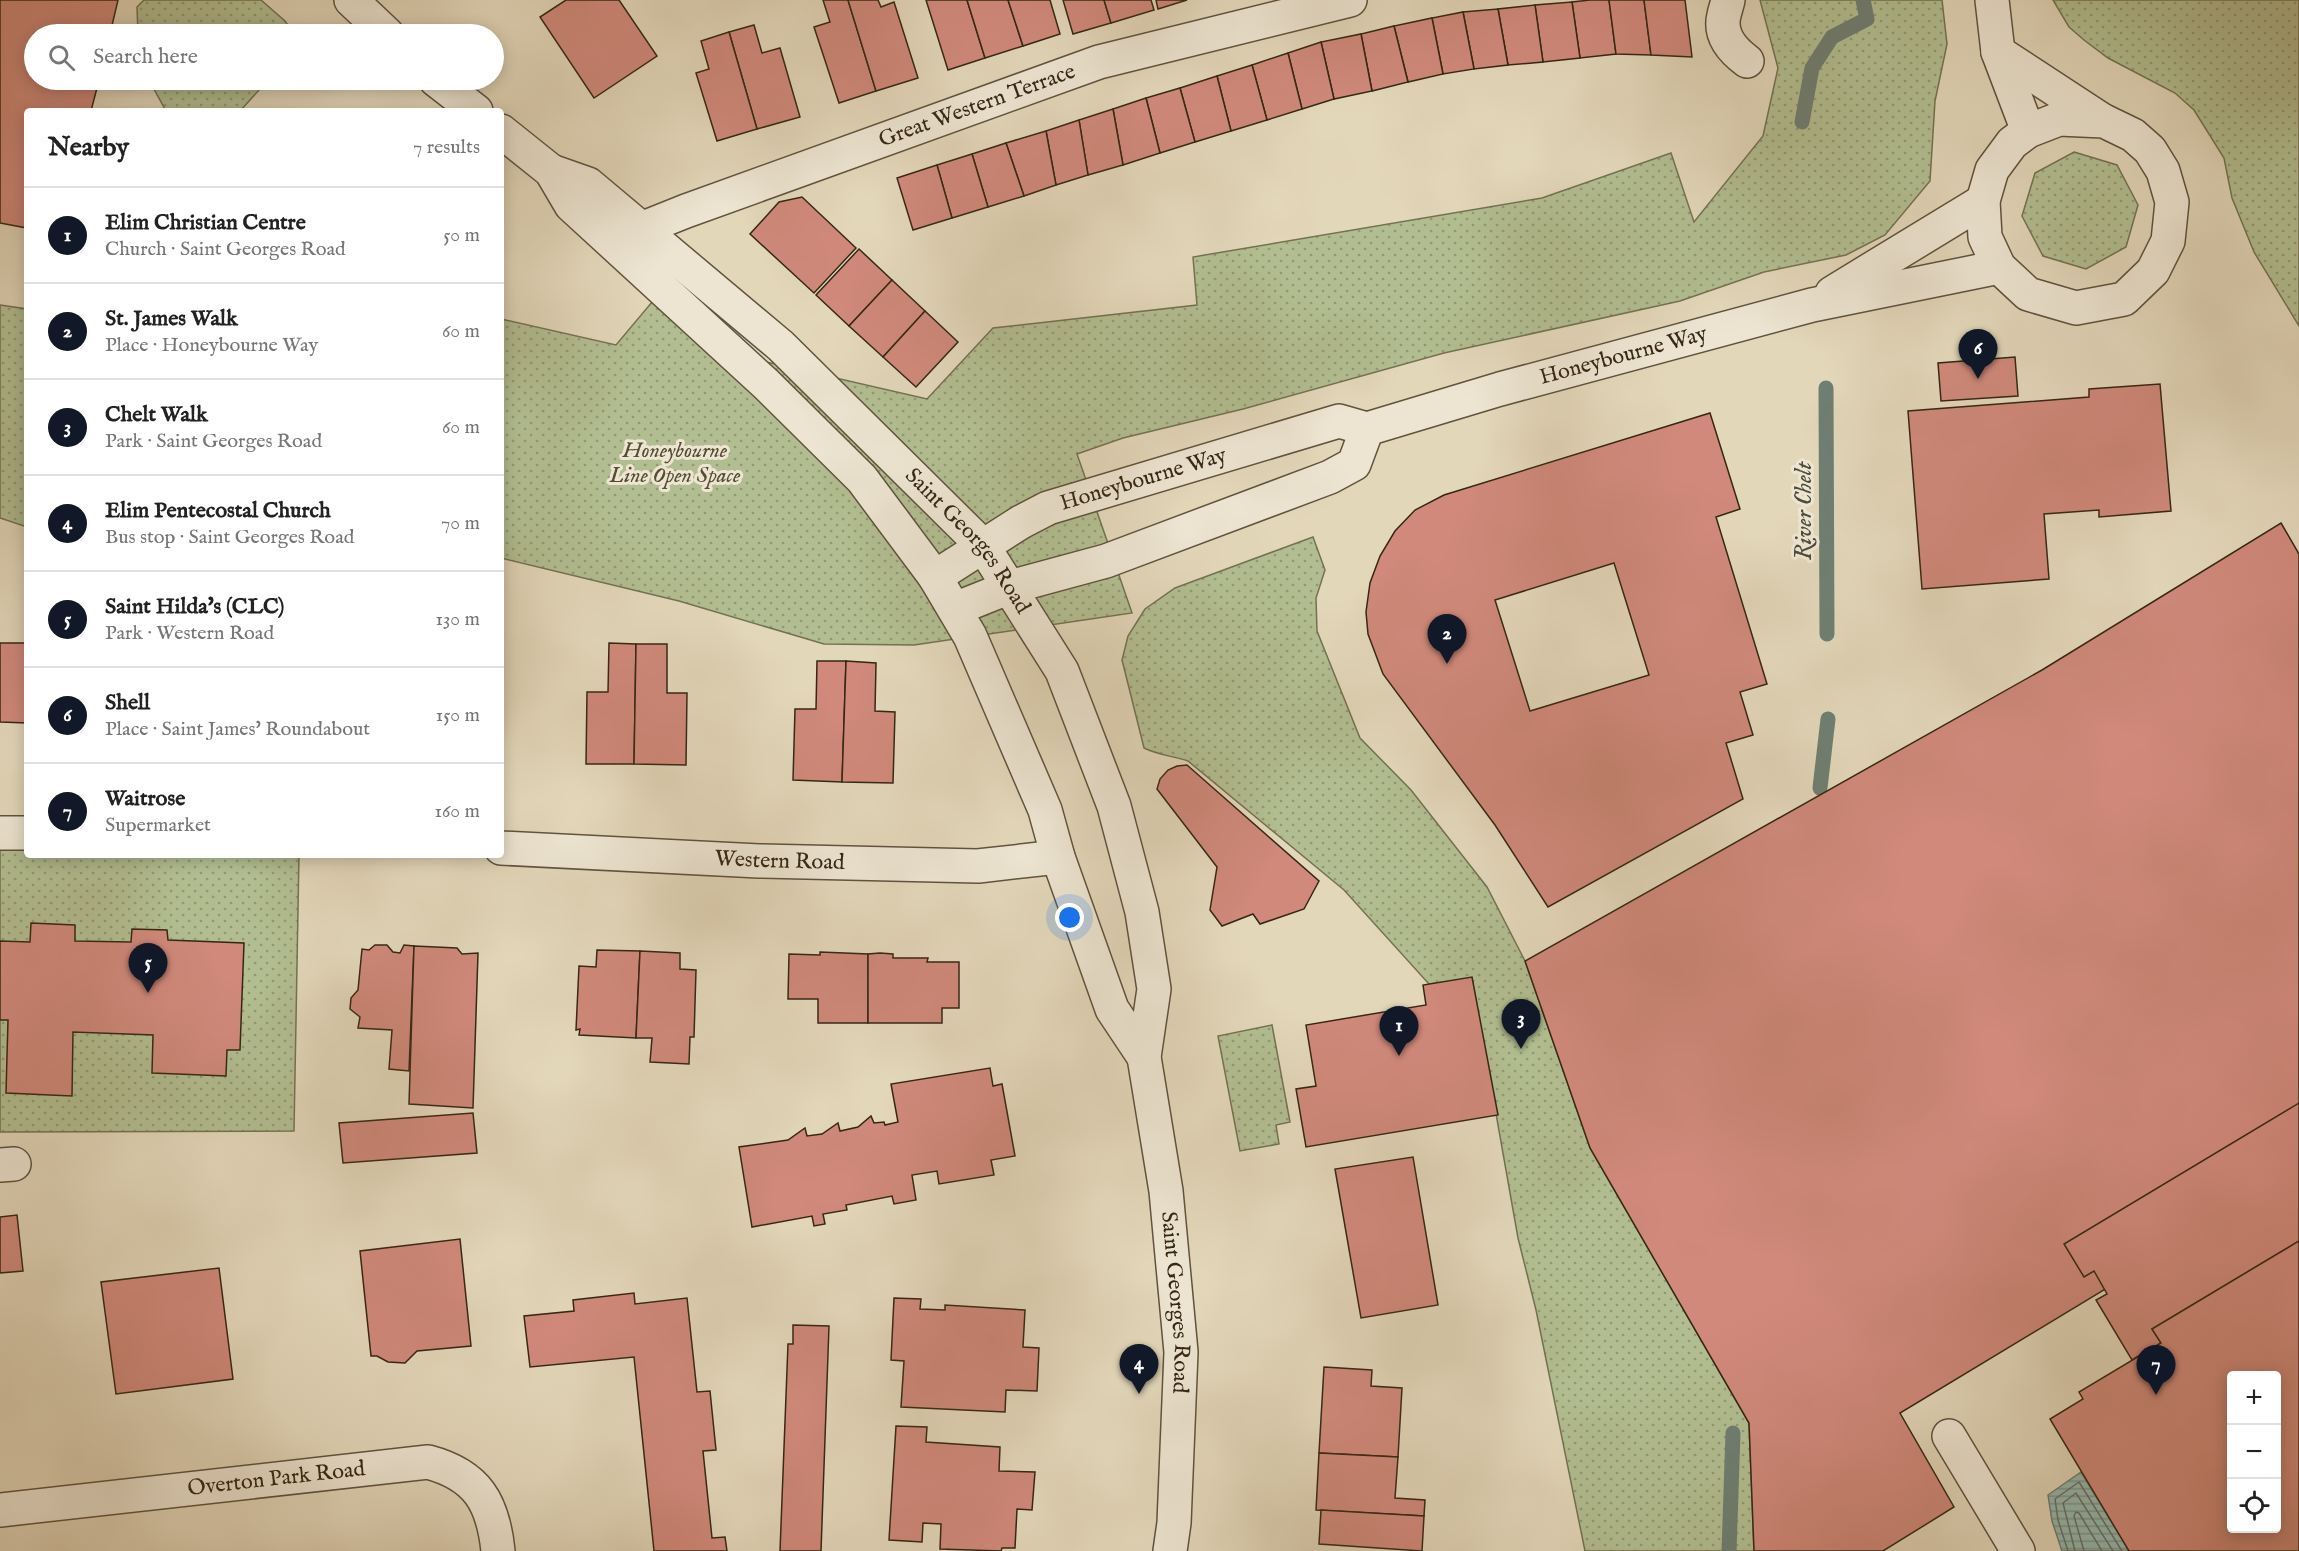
<!DOCTYPE html>
<html lang="en">
<head>
<meta charset="utf-8">
<style>
	:root { --surface:#fff; --page:#f2f2f2; --text:#222; --muted:#767676; --line:#e0e0e0; --accent:#111827 }
	body { margin:0; font-family:"IM FELL English",serif; background:var(--page); color:var(--text) }
	.controls { position:absolute; right:18px; bottom:18px; display:grid; overflow:hidden; border-radius:6px; box-shadow:0 3px 15px #0003 }
	.controls button { width:54px; height:54px; display:grid; place-items:center; padding:0; border:0; border-bottom:2px solid var(--line); background:var(--surface); color:var(--text); font:30px sans-serif }
	.you { position:absolute; left:1070px; top:918px; width:21px; height:21px; margin:-15px; border:4px solid #fff; border-radius:50%; background:#1a73e8; box-shadow:0 0 0 9px #1a73e833 }
	.badge { display:grid; place-items:center; width:39px; height:39px; border-radius:50%; background:var(--accent); color:#fff; font-size:20px; font-weight:700 }
	.pin { position:absolute; translate:-50% -50px; filter:drop-shadow(0 2px 3px #0008) }
	.pin::after { content:''; position:absolute; top:32px; width:21px; height:18px; background:inherit; clip-path:polygon(0 0,100% 0,50% 100%) }
	.list { margin:0; padding:0; list-style:none }
	h2 { display:flex; justify-content:space-between; align-items:center; height:78px; margin:0; padding:0 24px; font-size:26px }
	h2 small { font-size:20px; font-weight:400; color:var(--muted) }
	.list li { display:grid; grid-template-columns:39px 1fr auto; gap:18px; align-items:center; box-sizing:border-box; height:96px; padding:0 24px; border-top:2px solid var(--line) }
	.list b { display:block; font-size:22px; white-space:nowrap }
	.list p { margin:0; font-size:20px; white-space:nowrap; color:var(--muted) }
	.list em { font-size:20px; font-style:normal; color:var(--muted) }
	.icon { flex:none; width:33px; height:33px; fill:none; stroke:currentColor; stroke-width:2; stroke-linecap:round; stroke-linejoin:round }
	.map { position:relative; flex:none; width:2299px; height:1551px; overflow:hidden }
	.search { position:absolute; background:var(--surface); box-shadow:0 3px 15px #0003; left:24px; top:24px; width:480px; height:66px; display:flex; align-items:center; gap:15px; box-sizing:border-box; padding:0 21px; border-radius:33px; color:var(--muted); font-size:22px }
	.panel { position:absolute; background:var(--surface); box-shadow:0 3px 15px #0003; left:24px; top:108px; width:480px; height:750px; border-radius:6px }
	.map>svg:first-child { display:block }
</style>
</head>
<body>
<div class="map">
<svg width="2299" height="1551" viewBox="0 0 2299 1551">
	<defs>
		<pattern id="grass-dots" width="8" height="8" patternUnits="userSpaceOnUse" patternTransform="scale(1.5)"><rect width="8" height="8" fill="#b2be91"/><path d="M2 2h.1M6 6h.1" fill="none" stroke="#929a75" stroke-width="1.8" stroke-linecap="round"/></pattern>
		<pattern id="water-rules" width="6" height="5" patternUnits="userSpaceOnUse" patternTransform="scale(1.5)"><rect width="6" height="5" fill="#95b9b2"/><path d="M0 2.5h6" fill="none" stroke="#7a9690"/></pattern>
	</defs>
	<rect width="100%" height="100%" fill="#e3d7ba"/>
	<filter id="stains"><feTurbulence type="fractalNoise" baseFrequency=".00333" numOctaves="4"/><feColorMatrix values="0 0 0 0 .2 0 0 0 0 .09 0 0 0 0 .02 0 0 0 .5 -.17"/></filter>
	<radialGradient id="worn" r=".72"><stop offset=".6" stop-color="#630" stop-opacity="0"/><stop offset="1" stop-color="#630" stop-opacity=".3"/></radialGradient>
	<g fill="url(#grass-dots)" stroke="#747252" stroke-width="1.5">
		<path d="M 144,0 L 261,0 L 285,21 L 294,34 L 138,34 L 137,7 Z"/>
		<path d="M 1760,0 L 1942,0 L 1947,44 L 1935,101 L 1930,181 L 1885,235 L 1846,255 L 1764,272 L 1680,301 L 1444,353 L 1243,409 L 1123,438 L 1077,454 L 1132,613 L 914,645 L 824,644 L 679,601 L 501,558 L 501,319 L 616,345 L 668,283 L 758,360 L 927,399 L 993,328 L 1197,305 L 1193,257 L 1542,198 L 1671,153 L 1694,222 L 1763,136 L 1778,68 Z"/>
		<path d="M 2053,0 L 2299,0 L 2299,326 L 2254,252 L 2232,198 L 2224,158 L 2194,110 L 2175,93 L 2108,58 L 2084,40 L 2069,27 Z"/>
		<path d="M 149,80 L 268,80 L 240,111 L 166,111 Z"/>
		<path d="M 2074,152 L 2117,165 L 2138,205 L 2126,247 L 2086,269 L 2043,256 L 2022,216 L 2035,173 Z"/>
		<path d="M 0,305 L 27,309 L 27,527 L 0,518 Z"/>
		<path d="M 1313,537 L 1325,570 L 1316,598 L 1317,631 L 1360,738 L 1411,790 L 1487,887 L 1525,961 L 1590,1148 L 1749,1423 L 1754,1551 L 1585,1551 L 1536,1310 L 1518,1238 L 1472,978 L 1429,984 L 1344,890 L 1188,761 C 1173,756 1158,755 1144,748 L 1122,660 L 1128,636 L 1145,609 L 1175,588 Z"/>
		<path d="M 0,833 L 27,833 L 27,855 L 299,855 L 294,1131 L 0,1132 Z"/>
		<path d="M 1272,1025 L 1290,1122 L 1276,1125 L 1279,1144 L 1240,1151 L 1218,1036 Z"/>
	</g>
	<path fill="url(#water-rules)" stroke="#6f7f73" stroke-width="1.5" d="M 2081,1472 L 2129,1551 L 2062,1551 L 2052,1521 L 2048,1495 Z"/>
	<g fill="none" stroke-linecap="round" stroke-linejoin="round">
		<g stroke="#657063" stroke-width="1.5">
			<path d="M 2068,1551 L 2058,1520 L 2055,1499 L 2079,1482 L 2122,1551"/>
			<path d="M 2075,1551 L 2063,1503 L 2076,1493 L 2113,1551"/>
			<path d="M 2084,1551 L 2074,1516 L 2076,1512 L 2079,1513 L 2102,1551"/>
		</g>
		<g stroke="#6f7f73" stroke-width="15">
			<path d="M 1802,122 L 1812,68 L 1832,37 L 1867,19 L 1863,0"/>
			<path d="M 1826,388 L 1827,634"/>
			<path d="M 1820,788 L 1828,719"/>
			<path d="M 1729,1551 L 1733,1433"/>
		</g>
	</g>
	<g fill="#d0897b" stroke="#352714" stroke-width="1.5" fill-rule="evenodd">
		<path d="M 0,0 L 118,0 L 110,34 L 34,34 L 34,80 L 99,80 L 91,111 L 27,111 L 27,228 L 0,223 Z"/>
		<path d="M 566,0 L 619,0 L 657,56 L 594,98 L 540,17 Z"/>
		<path d="M 823,0 L 848,0 L 876,91 L 839,103 L 814,27 L 830,22 Z"/>
		<path d="M 848,0 L 878,0 L 881,7 L 894,2 L 918,78 L 876,91 Z"/>
		<path d="M 926,0 L 967,0 L 985,58 L 948,70 Z"/>
		<path d="M 967,0 L 1008,0 L 1023,46 L 985,58 Z"/>
		<path d="M 1008,0 L 1050,0 L 1060,34 L 1023,46 Z"/>
		<path d="M 1063,0 L 1104,0 L 1111,23 L 1073,34 Z"/>
		<path d="M 1104,0 L 1151,0 L 1154,10 L 1111,23 Z"/>
		<path d="M 1156,0 L 1187,0 L 1158,9 Z"/>
		<path d="M 1590,0 L 1609,0 L 1616,54 L 1580,58 L 1572,2 Z"/>
		<path d="M 1609,0 L 1644,0 L 1651,55 L 1616,54 Z"/>
		<path d="M 1644,0 L 1685,0 L 1692,57 L 1651,55 Z"/>
		<path d="M 1572,2 L 1580,58 L 1543,62 L 1535,5 Z"/>
		<path d="M 1535,5 L 1543,62 L 1508,65 L 1498,9 Z"/>
		<path d="M 1498,9 L 1508,65 L 1474,69 L 1463,12 Z"/>
		<path d="M 1463,12 L 1474,69 L 1443,74 L 1432,18 Z"/>
		<path d="M 1432,18 L 1443,74 L 1408,82 L 1394,26 Z"/>
		<path d="M 754,25 L 762,53 L 780,48 L 800,117 L 757,129 L 729,32 Z"/>
		<path d="M 1394,26 L 1408,82 L 1372,91 L 1361,34 Z"/>
		<path d="M 729,32 L 757,129 L 717,141 L 696,73 L 709,69 L 701,41 Z"/>
		<path d="M 1361,34 L 1372,91 L 1334,99 L 1321,42 Z"/>
		<path d="M 1321,42 L 1334,99 L 1302,109 L 1288,53 Z"/>
		<path d="M 1288,53 L 1302,109 L 1267,120 L 1252,65 Z"/>
		<path d="M 1252,65 L 1267,120 L 1231,131 L 1217,76 Z"/>
		<path d="M 1217,76 L 1231,131 L 1195,142 L 1180,88 Z"/>
		<path d="M 1180,88 L 1195,142 L 1160,153 L 1146,98 Z"/>
		<path d="M 1146,98 L 1160,153 L 1123,165 L 1113,109 Z"/>
		<path d="M 1113,109 L 1123,165 L 1088,175 L 1079,120 Z"/>
		<path d="M 1079,120 L 1088,175 L 1056,185 L 1046,131 Z"/>
		<path d="M 1046,131 L 1056,185 L 1024,196 L 1006,143 Z"/>
		<path d="M 1006,143 L 1024,196 L 988,207 L 972,154 Z"/>
		<path d="M 972,154 L 988,207 L 952,218 L 937,165 Z"/>
		<path d="M 937,165 L 952,218 L 913,230 L 897,178 Z"/>
		<path d="M 802,197 L 856,248 L 814,293 L 750,234 L 779,202 Z"/>
		<path d="M 859,249 L 892,280 L 849,326 L 816,295 Z"/>
		<path d="M 892,280 L 925,311 L 883,357 L 849,326 Z"/>
		<path d="M 925,311 L 958,342 L 916,387 L 883,357 Z"/>
		<path d="M 2015,357 L 2018,396 L 1941,401 L 1938,363 Z"/>
		<path d="M 2160,384 L 2171,511 L 2099,517 L 2099,510 L 2044,514 L 2049,579 L 1922,589 L 1908,411 L 2089,397 L 2089,389 Z"/>
		<path d="M 1710,413 L 1740,509 L 1716,517 L 1767,684 L 1740,692 L 1753,735 L 1726,743 L 1743,799 L 1548,907 L 1495,825 L 1383,674 L 1368,634 L 1366,612 L 1370,583 L 1380,556 L 1395,531 L 1415,510 L 1444,495 ZM 1614,563 L 1649,675 L 1530,711 L 1495,600 Z"/>
		<path d="M 2281,523 L 2299,554 L 2299,1172 L 1900,1413 L 1954,1507 L 1883,1551 L 1754,1551 L 1749,1423 L 1590,1148 L 1525,961 L 2042,670 Z"/>
		<path d="M 0,643 L 27,643 L 27,723 L 0,722 Z"/>
		<path d="M 609,643 L 636,644 L 634,764 L 586,764 L 587,692 L 608,692 Z"/>
		<path d="M 636,644 L 667,644 L 667,693 L 687,693 L 686,765 L 634,764 Z"/>
		<path d="M 817,661 L 846,661 L 842,782 L 793,780 L 795,709 L 816,709 Z"/>
		<path d="M 846,661 L 876,663 L 875,711 L 895,712 L 893,783 L 842,782 Z"/>
		<path d="M 1187,765 L 1319,881 L 1304,909 L 1260,924 L 1253,914 L 1222,926 L 1210,910 L 1217,867 L 1157,789 L 1160,779 L 1168,770 L 1177,766 Z"/>
		<path d="M 31,923 L 75,925 L 75,941 L 131,942 L 132,929 L 167,930 L 168,940 L 244,943 L 240,1050 L 227,1050 L 226,1076 L 152,1073 L 153,1035 L 73,1032 L 72,1096 L 6,1093 L 8,1020 L 0,1020 L 0,941 L 30,942 Z"/>
		<path d="M 375,945 L 387,945 L 393,952 L 400,953 L 404,945 L 414,946 L 409,1071 L 389,1069 L 392,1030 L 358,1028 L 360,1017 L 350,1009 L 351,998 L 358,990 L 362,949 L 369,950 Z"/>
		<path d="M 414,946 L 457,948 L 462,954 L 478,953 L 473,1108 L 409,1104 Z"/>
		<path d="M 597,950 L 640,951 L 636,1038 L 579,1035 L 580,1029 L 576,1030 L 579,966 L 596,967 Z"/>
		<path d="M 640,951 L 680,953 L 680,969 L 696,970 L 694,1037 L 690,1037 L 689,1064 L 650,1062 L 652,1038 L 636,1038 Z"/>
		<path d="M 820,952 L 868,954 L 868,1023 L 818,1023 L 818,999 L 788,999 L 789,954 L 820,955 Z"/>
		<path d="M 880,953 L 893,954 L 893,958 L 928,958 L 927,962 L 959,962 L 959,1008 L 942,1008 L 942,1023 L 868,1023 L 868,954 Z"/>
		<path d="M 1472,977 L 1498,1115 L 1306,1147 L 1296,1089 L 1316,1086 L 1306,1025 L 1426,1005 L 1423,985 Z"/>
		<path d="M 990,1068 L 993,1086 L 1002,1084 L 1015,1156 L 991,1160 L 994,1175 L 939,1184 L 937,1171 L 912,1175 L 916,1200 L 894,1204 L 892,1196 L 846,1205 L 847,1210 L 823,1214 L 825,1224 L 814,1226 L 812,1216 L 752,1227 L 739,1147 L 788,1140 L 805,1128 L 807,1136 L 822,1134 L 838,1123 L 840,1131 L 858,1127 L 871,1116 L 874,1123 L 884,1122 L 885,1125 L 898,1122 L 891,1084 Z"/>
		<path d="M 2299,1103 L 2299,1241 L 2152,1329 L 2161,1343 L 2132,1360 L 2096,1300 L 2107,1294 L 2094,1271 L 2084,1277 L 2064,1244 Z"/>
		<path d="M 473,1113 L 477,1153 L 343,1163 L 339,1123 Z"/>
		<path d="M 1413,1157 L 1438,1305 L 1361,1318 L 1335,1169 Z"/>
		<path d="M 17,1215 L 23,1271 L 0,1273 L 0,1217 Z"/>
		<path d="M 460,1239 L 471,1346 L 417,1351 L 405,1363 L 388,1362 L 377,1356 L 371,1356 L 360,1251 Z"/>
		<path d="M 2299,1241 L 2299,1551 L 2129,1551 L 2050,1419 L 2083,1399 L 2079,1392 L 2161,1343 L 2152,1329 ZM 2232,1376 L 2276,1376 L 2276,1528 L 2232,1528 Z"/>
		<path d="M 219,1268 L 233,1379 L 116,1394 L 101,1282 Z"/>
		<path d="M 634,1293 L 635,1304 L 687,1298 L 697,1392 L 710,1391 L 716,1450 L 703,1451 L 712,1538 L 725,1537 L 727,1551 L 654,1551 L 634,1357 L 530,1367 L 524,1316 L 574,1311 L 573,1300 Z"/>
		<path d="M 894,1298 L 921,1299 L 920,1309 L 945,1310 L 945,1305 L 1025,1310 L 1023,1347 L 1039,1348 L 1037,1391 L 1006,1390 L 1005,1412 L 901,1407 L 904,1361 L 891,1360 Z"/>
		<path d="M 793,1325 L 829,1326 L 821,1551 L 780,1551 L 788,1344 L 793,1344 Z"/>
		<path d="M 1324,1367 L 1372,1370 L 1371,1386 L 1402,1388 L 1398,1457 L 1319,1453 Z"/>
		<path d="M 896,1426 L 927,1427 L 926,1442 L 1000,1447 L 999,1471 L 1035,1472 L 1032,1510 L 1017,1509 L 1015,1548 L 1002,1548 L 1001,1551 L 940,1549 L 941,1524 L 923,1523 L 922,1542 L 889,1540 Z"/>
		<path d="M 1319,1453 L 1398,1457 L 1395,1498 L 1425,1500 L 1424,1516 L 1316,1510 Z"/>
		<path d="M 1321,1510 L 1424,1516 L 1422,1551 L 1319,1544 Z"/>
	</g>
	<g fill="none" stroke-linecap="round" stroke-linejoin="round">
		<defs>
			<g id="minor">
				<path d="M 351,0 L 387,34"/>
				<path d="M 1728,0 C 1727,5 1725,10 1724,15 C 1719,35 1732,50 1747,61"/>
				<path d="M 1992,0 L 1998,52 L 2028,131"/>
				<path d="M 1998,52 L 2102,120"/>
				<path d="M 436,80 L 476,111"/>
				<path d="M 2059,119 L 2104,121 L 2133,135 L 2150,150 L 2163,171 L 2172,202 L 2168,241 L 2153,271 L 2124,299 L 2076,308 L 2028,294 L 1999,267 L 1985,237 L 1983,201 L 1992,170 L 2012,143 L 2028,131 Z"/>
				<path d="M 501,131 L 551,171 L 571,205 L 766,384 L 862,479 L 935,577 L 970,636 L 1045,810 L 1058,857 L 1112,1009 L 1144,1057"/>
				<path id="s1" d="M 551,171 L 588,184 L 781,346 L 983,546 L 1062,671 L 1114,806 L 1142,912 L 1154,989 L 1144,1057 L 1166,1191 L 1181,1352 L 1174,1523 L 1170,1551"/>
				<path id="s2" d="M 626,237 L 641,229 L 686,211 L 1099,62 L 1350,0"/>
				<path d="M 1832,293 L 1983,201"/>
				<path id="s3" d="M 935,577 L 1021,522 L 1048,508 L 1339,421 L 1367,429 L 1500,389 L 1812,305 L 1999,267"/>
				<path d="M 955,609 L 1010,587 L 1106,561 L 1330,477 L 1354,464 L 1367,429"/>
				<path d="M 0,833 L 27,833"/>
				<path id="s4" d="M 501,848 L 759,861 L 978,866 L 1058,857"/>
				<path d="M 0,1165 L 14,1164"/>
				<path d="M 1949,1436 L 2018,1551"/>
				<path id="s5" d="M 0,1510 L 428,1462 C 477,1475 493,1502 498,1551"/>
			</g>
		</defs>
		<use href="#minor" stroke="#60533e" stroke-width="36"/>
		<use href="#minor" stroke="#ede5d2" stroke-width="33"/>
	</g>
	<g text-anchor="middle" dominant-baseline="central" stroke-width="6" stroke-linejoin="round" paint-order="stroke">
		<g font-size="22" fill="#352714" stroke="#ede5d2">
			<text stroke="none"><textPath href="#s2" startOffset="375">Great Western Terrace</textPath></text>
			<text stroke="none"><textPath href="#s3" startOffset="732">Honeybourne Way</textPath></text>
			<text stroke="none"><textPath href="#s3" startOffset="232">Honeybourne Way</textPath></text>
			<text stroke="none"><textPath href="#s1" startOffset="562">Saint Georges Road</textPath></text>
			<text stroke="none"><textPath href="#s4" startOffset="279">Western Road</textPath></text>
			<text stroke="none"><textPath href="#s1" startOffset="1372">Saint Georges Road</textPath></text>
			<text stroke="none"><textPath href="#s5" startOffset="278">Overton Park Road</textPath></text>
		</g>
		<g font-size="22" font-style="italic" fill="#544d33" stroke="#ede5d2">
			<text x="675" y="451">Honeybourne<tspan x="675" dy="25">Line Open Space</tspan></text>
		</g>
		<g font-size="24" font-style="italic" fill="#4d4c3c" stroke="#ede5d2">
			<text transform="translate(1804 511) rotate(-90)">River Chelt</text>
		</g>
	</g>
	<rect width="100%" height="100%" filter="url(#stains)"/>
	<rect width="100%" height="100%" fill="url(#worn)"/>
</svg>
<div class="controls">
<button>+</button>
<button>−</button>
<button><svg class="icon" aria-label="locate" viewBox="0 0 24 24"><circle cx="12" cy="12" r="6"/><path d="M12 2v4M12 18v4M2 12h4M18 12h4"/></svg></button>
</div>
<div class="you"></div>
<div class="pin badge" style="left:1399px;top:1056px">1</div>
<div class="pin badge" style="left:1447px;top:664px">2</div>
<div class="pin badge" style="left:1521px;top:1049px">3</div>
<div class="pin badge" style="left:1139px;top:1394px">4</div>
<div class="pin badge" style="left:148px;top:993px">5</div>
<div class="pin badge" style="left:1978px;top:379px">6</div>
<div class="pin badge" style="left:2156px;top:1395px">7</div>
<div class="search"><svg class="icon" aria-label="search" viewBox="0 0 24 24"><circle cx="10" cy="10" r="6"/><path d="M15 15l6 6"/></svg>Search here</div>
<section class="panel">
<h2>Nearby<small>7 results</small></h2>
<ul class="list">
<li><span class="badge">1</span><div><b>Elim Christian Centre</b><p>Church · Saint Georges Road</p></div><em>50 m</em></li>
<li><span class="badge">2</span><div><b>St. James Walk</b><p>Place · Honeybourne Way</p></div><em>60 m</em></li>
<li><span class="badge">3</span><div><b>Chelt Walk</b><p>Park · Saint Georges Road</p></div><em>60 m</em></li>
<li><span class="badge">4</span><div><b>Elim Pentecostal Church</b><p>Bus stop · Saint Georges Road</p></div><em>70 m</em></li>
<li><span class="badge">5</span><div><b>Saint Hilda's (CLC)</b><p>Park · Western Road</p></div><em>130 m</em></li>
<li><span class="badge">6</span><div><b>Shell</b><p>Place · Saint James' Roundabout</p></div><em>150 m</em></li>
<li><span class="badge">7</span><div><b>Waitrose</b><p>Supermarket</p></div><em>160 m</em></li>
</ul>
</section>
</div>
</body>
</html>
